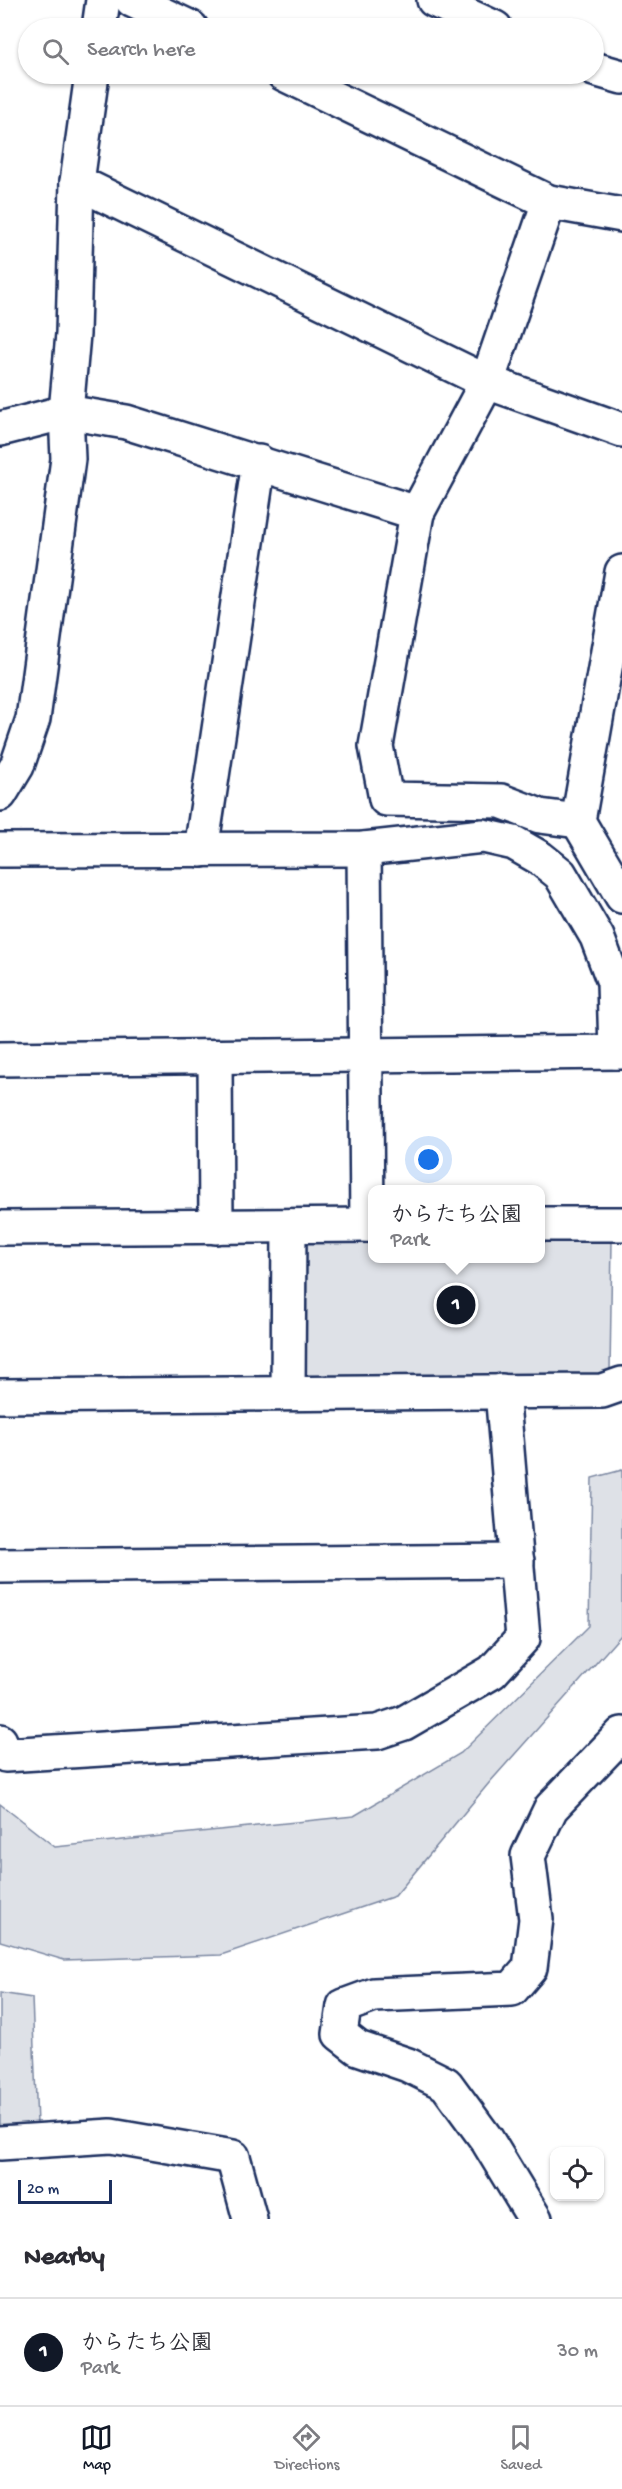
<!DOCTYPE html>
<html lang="en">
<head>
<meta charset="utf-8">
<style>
	:root { --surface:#fff; --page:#f7f7f7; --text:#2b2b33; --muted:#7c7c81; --line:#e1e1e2; --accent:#111827 }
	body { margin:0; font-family:"Gochi Hand","Klee One",sans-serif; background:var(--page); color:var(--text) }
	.controls { position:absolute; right:18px; bottom:18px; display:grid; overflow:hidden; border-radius:12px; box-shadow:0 2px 4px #0004 }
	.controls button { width:54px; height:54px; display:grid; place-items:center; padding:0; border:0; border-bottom:2px solid var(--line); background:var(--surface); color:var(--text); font:30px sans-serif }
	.scale { position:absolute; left:18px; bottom:15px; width:94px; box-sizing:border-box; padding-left:6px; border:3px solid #1b2f5e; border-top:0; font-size:16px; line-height:21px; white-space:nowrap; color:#1b2f5e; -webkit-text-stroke:4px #fff; paint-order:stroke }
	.you { position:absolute; left:429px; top:1160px; width:21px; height:21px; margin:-15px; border:4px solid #fff; border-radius:50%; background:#1a73e8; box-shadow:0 0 0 9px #1a73e833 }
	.badge { display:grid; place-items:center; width:39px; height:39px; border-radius:50%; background:var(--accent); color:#fff; font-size:20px; font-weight:700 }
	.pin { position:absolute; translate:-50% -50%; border:3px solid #fff; box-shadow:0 2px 6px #0006 }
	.popup { position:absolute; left:368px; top:1185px; width:177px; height:78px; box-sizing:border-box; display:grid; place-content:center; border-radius:12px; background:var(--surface); filter:drop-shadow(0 2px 4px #0005); font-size:20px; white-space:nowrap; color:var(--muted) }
	.popup b { font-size:22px; color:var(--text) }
	.popup::after { content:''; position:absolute; left:50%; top:100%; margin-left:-12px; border:12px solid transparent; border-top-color:var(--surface) }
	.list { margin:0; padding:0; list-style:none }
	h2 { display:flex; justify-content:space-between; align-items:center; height:78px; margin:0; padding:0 24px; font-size:26px }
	h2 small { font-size:20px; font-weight:400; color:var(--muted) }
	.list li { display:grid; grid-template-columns:39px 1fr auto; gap:18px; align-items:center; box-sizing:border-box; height:108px; padding:0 24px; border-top:2px solid var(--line) }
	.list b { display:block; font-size:22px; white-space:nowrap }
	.list p { margin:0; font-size:20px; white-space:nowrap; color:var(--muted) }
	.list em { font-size:20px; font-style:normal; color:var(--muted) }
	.icon { flex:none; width:33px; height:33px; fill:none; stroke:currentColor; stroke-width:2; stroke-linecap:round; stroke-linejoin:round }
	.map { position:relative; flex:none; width:622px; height:2219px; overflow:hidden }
	.search { position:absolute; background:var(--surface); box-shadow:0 2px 4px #0004; left:18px; right:18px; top:18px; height:66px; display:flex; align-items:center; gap:15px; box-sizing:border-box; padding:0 21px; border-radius:33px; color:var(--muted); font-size:22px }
	.sheet { height:186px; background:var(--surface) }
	nav { display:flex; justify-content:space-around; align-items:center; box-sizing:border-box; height:84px; border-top:2px solid var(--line); background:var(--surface); font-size:16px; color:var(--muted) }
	nav a { display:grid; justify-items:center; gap:3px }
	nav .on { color:var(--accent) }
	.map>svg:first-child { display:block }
</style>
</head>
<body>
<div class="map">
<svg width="622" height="2219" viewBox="0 0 622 2219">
	<rect width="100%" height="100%" fill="#fff"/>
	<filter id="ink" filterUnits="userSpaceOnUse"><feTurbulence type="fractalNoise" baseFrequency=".0167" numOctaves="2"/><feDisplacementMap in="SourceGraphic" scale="12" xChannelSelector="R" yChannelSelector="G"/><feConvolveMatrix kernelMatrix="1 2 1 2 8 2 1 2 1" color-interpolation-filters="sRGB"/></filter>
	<g filter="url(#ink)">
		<g fill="#dee1e7" stroke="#7c88a2" stroke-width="1.5">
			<path d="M 301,1239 L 372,1239 L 372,1258 L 540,1258 L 540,1240 L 612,1240 L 610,1371 L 598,1376 L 300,1377 Z"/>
			<path d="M 622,1470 L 622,1634 L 489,1783 L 395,1896 L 221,1955 L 64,1960 L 0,1941 L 0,1804 L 55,1847 L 354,1816 L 461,1753 L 589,1626 L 592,1478 Z"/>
			<path d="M 0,1993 L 32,1998 L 37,2124 L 0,2126 Z"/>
		</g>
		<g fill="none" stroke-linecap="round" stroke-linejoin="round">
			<defs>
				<g id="minor">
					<path d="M 132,0 L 191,28"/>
					<path d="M 434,0 L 495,28"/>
					<path d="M 99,28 L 103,0"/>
					<path d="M 594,69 L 622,77"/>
					<path d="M 284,74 L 549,202 L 622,215"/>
					<path d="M 77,182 L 487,382 L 622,430"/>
					<path d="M 549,202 L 487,382 L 417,513 L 376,746 L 386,799 L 501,801 L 540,816 L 578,821"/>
					<path d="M 0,429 L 66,412 L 126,422 L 417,513"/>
					<path d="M 622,572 L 578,821 L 622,896"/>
					<path d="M 0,794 L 17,766 L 33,719 L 68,459 L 66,412 L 73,334 L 77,182 L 92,74"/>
					<path d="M 364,849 L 367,1225"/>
					<path d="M 0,850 L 364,849 L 483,836 L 514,843 L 540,858 L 560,874 L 597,937 L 614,982 L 616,1052"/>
					<path d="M 201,850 L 259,462"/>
					<path d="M 215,1057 L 216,1227"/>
					<path d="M 0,1059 L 622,1052"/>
					<path d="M 540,1224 L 622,1224"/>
					<path d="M 0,1228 L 372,1225"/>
					<path d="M 288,1393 L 289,1226"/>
					<path d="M 0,1396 L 602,1391 L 622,1384"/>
					<path d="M 0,1566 L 517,1561"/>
					<path d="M 0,1741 L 5,1755 L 377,1732 L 404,1723 L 492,1672 L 523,1638 L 502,1391"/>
					<path d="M 0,2143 L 111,2136 L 233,2157 L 250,2219"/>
					<path d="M 535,2219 L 487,2140 L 446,2084 L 408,2065 L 358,2048 L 340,2034 L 344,2006 L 374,1995 L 512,1989 L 530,1968 L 536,1919 L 528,1856 L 551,1808 L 622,1734"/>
				</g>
			</defs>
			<use href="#minor" stroke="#1b2f5e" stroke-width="38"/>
			<use href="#minor" stroke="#fff" stroke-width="33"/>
		</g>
	</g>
</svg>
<div class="controls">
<button><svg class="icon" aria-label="locate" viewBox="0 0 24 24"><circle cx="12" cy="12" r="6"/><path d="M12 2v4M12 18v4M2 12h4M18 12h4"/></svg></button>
</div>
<div class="scale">20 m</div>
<div class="you"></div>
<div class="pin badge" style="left:456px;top:1305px">1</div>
<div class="popup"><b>からたち公園</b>Park</div>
<div class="search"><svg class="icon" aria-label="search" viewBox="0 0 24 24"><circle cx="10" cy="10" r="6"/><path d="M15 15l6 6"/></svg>Search here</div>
</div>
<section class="sheet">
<h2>Nearby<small></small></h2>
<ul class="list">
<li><span class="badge">1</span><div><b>からたち公園</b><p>Park</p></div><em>30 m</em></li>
</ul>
</section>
<nav>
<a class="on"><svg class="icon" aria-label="map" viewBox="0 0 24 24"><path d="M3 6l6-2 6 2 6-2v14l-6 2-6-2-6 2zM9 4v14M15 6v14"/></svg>Map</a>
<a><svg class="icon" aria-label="directions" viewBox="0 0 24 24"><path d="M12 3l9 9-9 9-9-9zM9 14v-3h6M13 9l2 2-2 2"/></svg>Directions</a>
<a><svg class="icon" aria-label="saved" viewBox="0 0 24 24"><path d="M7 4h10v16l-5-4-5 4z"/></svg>Saved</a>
</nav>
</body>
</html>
